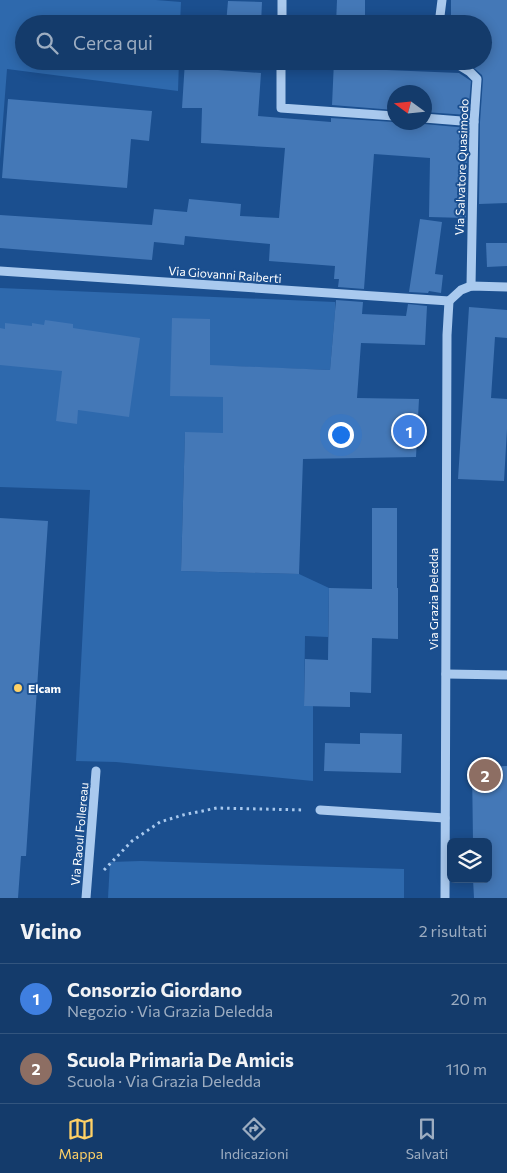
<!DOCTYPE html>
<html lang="it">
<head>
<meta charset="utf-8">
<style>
	:root { --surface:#143b6b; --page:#1d4271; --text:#f1f3f6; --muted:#9dadc1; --line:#33557e; --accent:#ffd166 }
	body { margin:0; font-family:Commissioner,sans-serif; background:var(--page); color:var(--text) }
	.controls { position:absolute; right:15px; bottom:15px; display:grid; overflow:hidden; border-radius:8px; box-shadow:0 2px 12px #0003 }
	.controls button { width:45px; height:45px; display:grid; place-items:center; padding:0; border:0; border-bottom:1px solid var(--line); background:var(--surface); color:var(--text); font:25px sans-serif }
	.compass { position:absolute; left:387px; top:85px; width:45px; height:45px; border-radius:50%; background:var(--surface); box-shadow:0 2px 12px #0003; rotate:285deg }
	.you { position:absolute; left:340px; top:434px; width:18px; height:18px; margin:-12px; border:4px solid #fff; border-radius:50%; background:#1a73e8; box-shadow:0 0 0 8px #1a73e833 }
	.badge { display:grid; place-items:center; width:32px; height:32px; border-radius:50%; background:var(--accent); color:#fff; font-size:16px; font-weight:700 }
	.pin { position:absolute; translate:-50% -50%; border:2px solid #fff; box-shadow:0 1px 5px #0006 }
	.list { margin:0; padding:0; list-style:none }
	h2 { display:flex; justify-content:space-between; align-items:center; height:65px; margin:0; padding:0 20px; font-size:21px }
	h2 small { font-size:16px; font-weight:400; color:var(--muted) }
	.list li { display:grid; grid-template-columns:32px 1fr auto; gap:15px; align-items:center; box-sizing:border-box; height:70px; padding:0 20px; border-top:1px solid var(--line) }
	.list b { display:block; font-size:19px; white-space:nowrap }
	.list p { margin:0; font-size:16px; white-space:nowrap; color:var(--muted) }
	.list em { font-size:16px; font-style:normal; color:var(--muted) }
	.icon { flex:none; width:28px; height:28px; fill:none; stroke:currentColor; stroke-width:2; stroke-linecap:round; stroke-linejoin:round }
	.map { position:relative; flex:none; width:507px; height:898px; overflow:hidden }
	.search { position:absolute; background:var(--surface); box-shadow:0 2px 12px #0003; left:15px; right:15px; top:15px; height:55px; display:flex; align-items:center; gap:12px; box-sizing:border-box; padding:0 18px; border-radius:28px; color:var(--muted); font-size:19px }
	.sheet { height:205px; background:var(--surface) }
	nav { display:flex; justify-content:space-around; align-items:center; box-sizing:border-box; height:70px; border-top:1px solid var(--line); background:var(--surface); font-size:14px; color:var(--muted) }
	nav a { display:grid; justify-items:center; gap:2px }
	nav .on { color:var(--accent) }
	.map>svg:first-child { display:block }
</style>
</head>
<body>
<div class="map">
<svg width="507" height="898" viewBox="0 0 507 898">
	<rect width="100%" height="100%" fill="#1b4f8f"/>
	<g fill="#2e69ad">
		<path d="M 0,0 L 156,0 L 181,2 L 180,24 L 24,24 L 24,61 L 179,61 L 178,91 L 7,69 L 0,159 Z"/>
		<path d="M 0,288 L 335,302 L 335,312 L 330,370 L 224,366 L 223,433 L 185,433 L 181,571 L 299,574 L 329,588 L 328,637 L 305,636 L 304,705 L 313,706 L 313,781 L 116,762 L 76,761 L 90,490 L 0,487 Z"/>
		<path d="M 141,861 L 404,869 L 404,898 L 108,898 L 110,862 Z"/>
	</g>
	<g fill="#4478b7">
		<path d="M 337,0 L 365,0 L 365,24 L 336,24 Z"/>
		<path d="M 451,0 L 507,0 L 507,203 L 479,204 L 480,122 L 483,79 L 482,75 L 474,68 L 464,61 L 483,61 L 483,24 L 451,24 Z"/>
		<path d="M 228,1 L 262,2 L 261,24 L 226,24 Z"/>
		<path d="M 185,61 L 204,61 L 204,69 L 261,73 L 258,116 L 331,122 L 331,118 L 394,122 L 420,122 L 424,124 L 468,128 L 466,218 L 429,217 L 430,158 L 374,154 L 364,289 L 338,287 L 339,279 L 334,279 L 335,266 L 269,261 L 270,244 L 185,236 L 184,245 L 154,242 L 152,260 L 0,248 L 0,215 L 152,225 L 154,209 L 187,212 L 189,199 L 241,204 L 240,216 L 279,218 L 285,148 L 201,143 L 202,108 L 182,108 Z"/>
		<path d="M 334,61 L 364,61 L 363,69 L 459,73 L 471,81 L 468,115 L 424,112 L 424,92 L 394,92 L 394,110 L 332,105 Z"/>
		<path d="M 8,99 L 152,111 L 149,141 L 131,139 L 127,188 L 2,178 Z"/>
		<path d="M 420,219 L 442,222 L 435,274 L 443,275 L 441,293 L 429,291 L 428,293 L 409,292 Z"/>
		<path d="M 486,243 L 507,243 L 507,266 L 487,267 Z"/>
		<path d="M 336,300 L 363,302 L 362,314 L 406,316 L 408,304 L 427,306 L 425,345 L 361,343 L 357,398 L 419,399 L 416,457 L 303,459 L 299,574 L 181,571 L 185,432 L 223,433 L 223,397 L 170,396 L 172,318 L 210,319 L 210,365 L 330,370 Z"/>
		<path d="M 469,307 L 507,310 L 507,338 L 495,337 L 491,398 L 507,399 L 507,429 L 504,481 L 458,479 Z"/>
		<path d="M 45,320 L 73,324 L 73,328 L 140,338 L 129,417 L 78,410 L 77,424 L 56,421 L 62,371 L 0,365 L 0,328 L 5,329 L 5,323 L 32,326 L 32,323 L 44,325 Z"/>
		<path d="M 372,508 L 397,508 L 397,588 L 398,588 L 398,639 L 372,638 L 371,693 L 350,692 L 350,707 L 304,706 L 305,659 L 328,660 L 329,588 L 372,589 Z"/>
		<path d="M 0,518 L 48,521 L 26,856 L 21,856 L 18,898 L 0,898 Z"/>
		<path d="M 360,733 L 402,734 L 401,773 L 324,771 L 325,743 L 360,744 Z"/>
		<path d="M 507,766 L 507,898 L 474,898 L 473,879 L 488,879 L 488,842 L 473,842 L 472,767 Z"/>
	</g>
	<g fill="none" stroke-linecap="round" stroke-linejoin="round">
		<path stroke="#a9c9ee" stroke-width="3" stroke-dasharray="2.5 4" stroke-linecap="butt" d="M 104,870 L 132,841 L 160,822 L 183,815 L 217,808 L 305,810"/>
		<g stroke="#a9c9ee" stroke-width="9">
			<path d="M 282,24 L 282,0"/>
			<path d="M 439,24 L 442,0"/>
			<path d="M 281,61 L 281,108 L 394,116"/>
			<path d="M 452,61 L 470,72 L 477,79 L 474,122 L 471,286"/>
			<path d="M 424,118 L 474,122"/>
			<path d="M 0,271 L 449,301"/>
			<path d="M 449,301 L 461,290 L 471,286 L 507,287"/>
			<path d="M 446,674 L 507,675"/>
			<path d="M 320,810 L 445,818"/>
			<path d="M 86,898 L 96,771"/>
			<path d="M 445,898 L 447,335 L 449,301"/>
		</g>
	</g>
	<circle fill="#ffd166" stroke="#1b4f8f" stroke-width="2" cx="18" cy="688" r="5"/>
	<g text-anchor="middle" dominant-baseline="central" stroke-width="4" stroke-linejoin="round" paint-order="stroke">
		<g font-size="12" fill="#fff" stroke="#1b4f8f">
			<text transform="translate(461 167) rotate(-88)">Via Salvatore Quasimodo</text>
			<text transform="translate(225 274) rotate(4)">Via Giovanni Raiberti</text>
			<text transform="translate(433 599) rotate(-90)">Via Grazia Deledda</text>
			<text transform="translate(79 834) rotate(-85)">Via Raoul Follereau</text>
		</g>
		<g font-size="12" font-weight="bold" fill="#fff" stroke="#1b4f8f" text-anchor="start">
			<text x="28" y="688">Elcam</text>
		</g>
	</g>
</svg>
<div class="controls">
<button><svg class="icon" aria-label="layers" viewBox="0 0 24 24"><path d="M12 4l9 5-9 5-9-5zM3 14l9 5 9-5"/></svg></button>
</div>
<svg class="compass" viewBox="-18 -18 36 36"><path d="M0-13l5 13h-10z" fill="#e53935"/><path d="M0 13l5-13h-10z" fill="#9dadc1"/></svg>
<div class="you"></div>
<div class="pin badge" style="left:409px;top:431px;background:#3f7fe0">1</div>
<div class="pin badge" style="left:485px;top:775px;background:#8d6e63">2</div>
<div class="search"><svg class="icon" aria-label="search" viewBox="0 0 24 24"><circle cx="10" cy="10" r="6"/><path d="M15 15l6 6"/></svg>Cerca qui</div>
</div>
<section class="sheet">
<h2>Vicino<small>2 risultati</small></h2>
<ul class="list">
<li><span class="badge" style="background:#3f7fe0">1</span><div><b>Consorzio Giordano</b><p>Negozio · Via Grazia Deledda</p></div><em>20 m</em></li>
<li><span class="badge" style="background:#8d6e63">2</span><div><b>Scuola Primaria De Amicis</b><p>Scuola · Via Grazia Deledda</p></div><em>110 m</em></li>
</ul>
</section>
<nav>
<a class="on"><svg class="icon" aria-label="map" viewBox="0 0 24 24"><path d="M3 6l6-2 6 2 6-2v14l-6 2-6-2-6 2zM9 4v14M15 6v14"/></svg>Mappa</a>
<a><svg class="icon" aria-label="directions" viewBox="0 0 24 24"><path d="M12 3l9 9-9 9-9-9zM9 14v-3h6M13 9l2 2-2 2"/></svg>Indicazioni</a>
<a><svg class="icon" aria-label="saved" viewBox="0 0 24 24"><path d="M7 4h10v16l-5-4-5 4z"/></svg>Salvati</a>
</nav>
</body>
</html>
